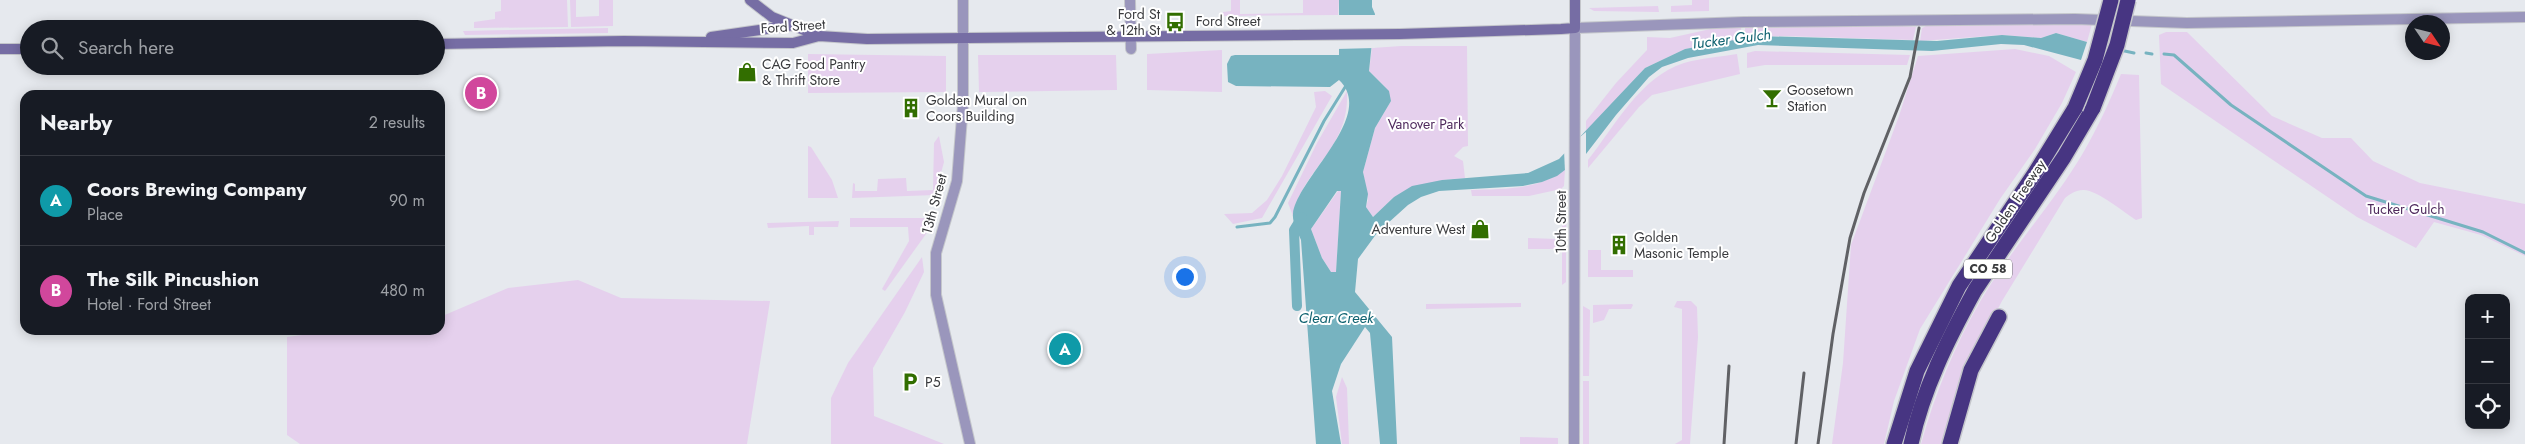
<!DOCTYPE html>
<html lang="en">
<head>
<meta charset="utf-8">
<style>
	:root { --surface:#171b24; --page:#20242c; --text:#f1f3f6; --muted:#9ea1a6; --line:#363941; --accent:#9bb787 }
	body { margin:0; font-family:Jost,sans-serif; background:var(--page); color:var(--text) }
	.controls { position:absolute; right:15px; bottom:15px; display:grid; overflow:hidden; border-radius:10px; box-shadow:0 2px 12px #0003 }
	.controls button { width:45px; height:45px; display:grid; place-items:center; padding:0; border:0; border-bottom:1px solid var(--line); background:var(--surface); color:var(--text); font:25px sans-serif }
	.compass { position:absolute; left:2405px; top:15px; width:45px; height:45px; border-radius:50%; background:var(--surface); box-shadow:0 2px 12px #0003; rotate:125deg }
	.you { position:absolute; left:1184px; top:276px; width:18px; height:18px; margin:-12px; border:4px solid #fff; border-radius:50%; background:#1a73e8; box-shadow:0 0 0 8px #1a73e833 }
	.badge { display:grid; place-items:center; width:32px; height:32px; border-radius:50%; background:var(--accent); color:#fff; font-size:16px; font-weight:700 }
	.pin { position:absolute; translate:-50% -50%; border:2px solid #fff; box-shadow:0 1px 5px #0006 }
	.list { margin:0; padding:0; list-style:none }
	h2 { display:flex; justify-content:space-between; align-items:center; height:65px; margin:0; padding:0 20px; font-size:21px }
	h2 small { font-size:16px; font-weight:400; color:var(--muted) }
	.list li { display:grid; grid-template-columns:32px 1fr auto; gap:15px; align-items:center; box-sizing:border-box; height:90px; padding:0 20px; border-top:1px solid var(--line) }
	.list b { display:block; font-size:19px; white-space:nowrap }
	.list p { margin:0; font-size:16px; white-space:nowrap; color:var(--muted) }
	.list em { font-size:16px; font-style:normal; color:var(--muted) }
	.icon { flex:none; width:28px; height:28px; fill:none; stroke:currentColor; stroke-width:2; stroke-linecap:round; stroke-linejoin:round }
	.map { position:relative; flex:none; width:2525px; height:444px; overflow:hidden }
	.search { position:absolute; background:var(--surface); box-shadow:0 2px 12px #0003; left:20px; top:20px; width:425px; height:55px; display:flex; align-items:center; gap:12px; box-sizing:border-box; padding:0 18px; border-radius:28px; color:var(--muted); font-size:19px }
	.panel { position:absolute; background:var(--surface); box-shadow:0 2px 12px #0003; left:20px; top:90px; width:425px; height:245px; border-radius:15px }
	.map>svg:first-child { display:block }
</style>
</head>
<body>
<div class="map">
<svg width="2525" height="444" viewBox="0 0 2525 444">
	<rect width="100%" height="100%" fill="#e6e9ee"/>
	<g fill="#e5d0ed">
		<path d="M 501,0 L 567,0 L 568,27 L 474,28 L 474,22 L 495,19 L 495,12 L 501,11 Z"/>
		<path d="M 570,0 L 576,0 L 576,17 L 599,16 L 599,0 L 613,0 L 613,26 L 571,27 Z"/>
		<path d="M 1231,0 L 1240,0 L 1240,14 L 1303,13 L 1303,0 L 1339,0 L 1338,15 L 1223,16 L 1223,12 L 1231,11 Z"/>
		<path d="M 1692,0 L 1709,0 L 1709,11 L 1671,12 L 1671,6 L 1692,5 Z"/>
		<path d="M 1658,6 L 1659,12 L 1594,11 L 1589,8 Z"/>
		<path d="M 2092,24 L 2087,42 L 2056,33 L 2041,38 L 2002,35 L 1920,41 L 1922,28 L 1926,26 Z"/>
		<path d="M 1902,26 L 1916,27 L 1913,40 L 1784,36 L 1745,38 L 1745,28 Z"/>
		<path d="M 608,28 L 608,33 L 465,35 L 463,31 Z"/>
		<path d="M 1715,28 L 1741,28 L 1742,39 L 1685,49 L 1645,68 L 1586,132 L 1586,121 L 1616,83 L 1647,50 L 1647,37 L 1670,38 Z"/>
		<path d="M 2166,32 L 2187,32 L 2272,116 L 2322,138 L 2351,138 L 2373,161 L 2420,183 L 2525,204 L 2525,256 L 2481,235 L 2434,222 L 2416,248 L 2357,217 L 2161,84 L 2159,35 Z"/>
		<path d="M 1401,46 L 1467,46 L 1468,146 L 1463,147 L 1454,156 L 1463,161 L 1465,178 L 1442,180 L 1394,197 L 1373,217 L 1366,207 L 1368,200 L 1363,172 L 1375,128 L 1391,101 L 1384,86 L 1369,71 L 1372,48 Z"/>
		<path d="M 2015,49 L 2049,56 L 2076,72 L 2062,103 L 2035,149 L 2000,199 L 1920,329 L 1894,401 L 1884,444 L 1832,444 L 1843,363 L 1851,245 L 1899,116 L 1918,56 Z"/>
		<path d="M 1222,50 L 1222,92 L 1147,90 L 1147,54 Z"/>
		<path d="M 1755,51 L 1910,55 L 1907,65 L 1765,65 L 1747,68 L 1747,53 Z"/>
		<path d="M 808,54 L 946,56 L 946,92 L 808,93 Z"/>
		<path d="M 1737,54 L 1740,74 L 1652,95 L 1639,107 L 1588,168 L 1588,160 C 1615,126 1640,77 1684,63 C 1701,58 1720,57 1737,54 Z"/>
		<path d="M 978,55 L 1116,55 L 1117,90 L 979,92 Z"/>
		<path d="M 2121,74 L 2139,75 L 2142,218 L 2136,220 C 2125,213 2096,189 2083,190 C 2076,190 2070,194 2065,198 L 2002,301 L 1972,358 L 1947,444 L 1921,444 C 1935,393 1955,345 1981,300 C 2011,249 2053,204 2083,153 C 2098,127 2110,101 2121,74 Z"/>
		<path d="M 1325,91 L 1332,96 L 1262,218 L 1233,224 L 1224,214 L 1252,213 L 1267,200 L 1282,176 L 1316,107 L 1314,92 Z"/>
		<path d="M 1347,91 C 1350,150 1303,167 1293,216 L 1288,203 L 1317,143 Z"/>
		<path d="M 939,136 L 944,162 L 935,195 L 852,198 L 853,183 L 855,184 L 855,191 L 877,191 L 878,179 L 906,178 L 907,191 L 933,190 L 934,143 Z"/>
		<path d="M 808,146 L 811,147 L 832,180 L 838,198 L 808,198 Z"/>
		<path d="M 1565,169 L 1564,186 L 1561,189 L 1529,196 L 1472,196 L 1471,190 C 1502,189 1540,190 1565,169 Z"/>
		<path d="M 1338,191 L 1341,191 L 1336,273 L 1331,272 L 1322,258 L 1311,229 Z"/>
		<path d="M 1562,207 L 1566,211 L 1566,282 L 1562,285 Z"/>
		<path d="M 850,218 L 933,218 L 931,227 L 885,291 L 882,289 L 909,241 L 908,227 L 850,227 Z"/>
		<path d="M 839,221 L 838,227 L 814,227 L 814,235 L 809,235 L 809,226 L 768,228 L 767,223 Z"/>
		<path d="M 1528,238 L 1558,239 L 1558,249 L 1528,249 Z"/>
		<path d="M 1588,250 L 1601,250 L 1601,270 L 1633,270 L 1633,277 L 1588,277 Z"/>
		<path d="M 922,257 L 924,272 L 905,312 L 873,368 L 874,416 L 944,444 L 831,444 L 831,398 L 848,363 Z"/>
		<path d="M 578,280 L 621,298 L 770,301 L 747,444 L 300,444 L 287,435 L 287,337 L 340,330 L 440,330 L 440,317 L 508,288 Z"/>
		<path d="M 1677,301 L 1691,301 L 1697,307 L 1698,337 L 1690,444 L 1675,444 L 1682,440 L 1682,309 L 1674,307 Z"/>
		<path d="M 1521,303 L 1521,307 L 1426,309 L 1426,304 Z"/>
		<path d="M 1593,305 L 1632,304 L 1633,305 L 1631,309 L 1609,309 L 1604,320 L 1593,323 Z"/>
		<path d="M 1583,306 L 1590,310 L 1589,376 L 1583,376 Z"/>
		<path d="M 1342,377 L 1347,388 L 1349,444 L 1342,444 L 1336,397 Z"/>
		<rect x="1583" y="381" width="6" height="63"/>
		<path d="M 1520,437 L 1558,438 L 1558,444 L 1520,444 Z"/>
	</g>
	<path fill="#77b3c0" fill-rule="evenodd" d="M 1339,0 L 1372,0 L 1372,7 L 1375,14 L 1369,71 L 1389,91 L 1391,101 L 1375,128 L 1363,172 L 1368,194 L 1366,207 L 1373,217 L 1394,197 L 1412,186 L 1442,180 L 1528,173 L 1559,159 L 1645,68 L 1685,49 L 1756,36 L 1937,41 L 2002,35 L 2041,38 L 2056,33 L 2087,42 L 2081,60 L 2024,45 L 2001,44 L 1932,51 L 1758,45 L 1688,58 L 1662,67 L 1649,77 L 1616,115 L 1586,154 L 1557,176 L 1542,182 L 1523,186 L 1439,191 L 1421,197 L 1408,205 L 1377,233 L 1358,259 L 1355,292 L 1392,337 L 1397,444 L 1380,444 L 1370,333 L 1365,327 L 1341,364 L 1332,391 L 1341,444 L 1316,444 L 1301,240 C 1298,233 1292,222 1293,214 C 1297,178 1377,116 1339,80 L 1330,87 L 1236,86 L 1228,82 L 1227,64 L 1231,56 L 1235,55 L 1339,55 ZM 1337,191 L 1341,191 L 1336,272 L 1331,272 L 1322,258 L 1311,229 Z"/>
	<g fill="#e6e9ee">
		<path d="M 1336,15 L 1378,15 L 1375,48 L 1336,49 Z"/>
		<path d="M 1586,132 L 1586,157 L 1565,172 L 1564,150 Z"/>
	</g>
	<g fill="none" stroke-linecap="round" stroke-linejoin="round">
		<g stroke="#77b3c0" stroke-width="3">
			<path d="M 2120,50 L 2134,53"/>
			<path d="M 2146,53 L 2152,54"/>
			<path d="M 2164,54 L 2174,55 L 2231,105 L 2366,196 L 2483,232 L 2525,253"/>
			<path d="M 1237,227 L 1270,223 L 1275,217 L 1324,121 L 1347,84"/>
		</g>
		<path stroke="#77b3c0" stroke-width="10" d="M 1297,306 L 1294,230 L 1302,217"/>
		<defs>
			<g id="tertiary">
				<path d="M 963,0 L 963,104 L 957,181 L 936,253 L 936,295 L 970,444"/>
				<path d="M 1130,0 L 1131,49"/>
				<path d="M 1574,444 L 1575,28 L 1744,22 L 2075,19 L 2187,23 L 2525,17"/>
			</g>
			<g id="secondary">
				<path d="M 750,0 L 772,17 L 819,36"/>
				<path d="M 711,37 L 794,25"/>
				<path d="M 436,44 L 624,41 L 793,43 L 819,36 L 867,39 L 1400,34 L 1561,29 L 1575,28 L 1575,0"/>
				<path d="M 0,49 L 29,49"/>
			</g>
			<g id="motorway">
				<path d="M 1894,444 L 1917,371 L 1959,286 L 2035,173 L 2075,108"/>
				<path d="M 1911,444 C 1923,389 1948,339 1975,290 L 2064,157 L 2093,108"/>
				<path d="M 1950,444 L 1971,370 L 1999,317"/>
			</g>
		</defs>
		<use href="#tertiary" stroke="#c4c6cb" stroke-width="12"/>
		<use href="#secondary" stroke="#c4c6cb" stroke-width="12"/>
		<use href="#motorway" stroke="#c4c6cb" stroke-width="18"/>
		<use href="#tertiary" stroke="#9a96bc" stroke-width="10"/>
		<use href="#secondary" stroke="#766da4" stroke-width="10"/>
		<use href="#motorway" stroke="#473582" stroke-width="15"/>
		<g stroke="#606165" stroke-width="3">
			<path d="M 1724,444 L 1729,366"/>
			<path d="M 1796,444 L 1804,373"/>
			<path d="M 1818,444 L 1833,334 L 1850,238 L 1864,193 L 1910,77 L 1919,28"/>
		</g>
		<defs>
			<g id="motorway-bridge">
				<path d="M 2075,108 L 2095,60 L 2111,0"/>
				<path d="M 2093,108 L 2117,45 L 2128,0"/>
			</g>
		</defs>
		<use href="#motorway-bridge" stroke="#c4c6cb" stroke-width="18" stroke-linecap="butt"/>
		<use href="#motorway-bridge" stroke="#473582" stroke-width="15"/>
	</g>
	<defs>
		<symbol id="bus-bare" viewBox="-9 -9 18 18"><path d="M-5-6H5V4H4V6H2V4H-2V6H-4V4H-5ZM-3.5-4V0h7V-4ZM-3.5 1.2v1.5H-2V1.2ZM2 1.2v1.5H3.5V1.2Z" fill="#326e00" stroke="#fff" stroke-width="2.5" paint-order="stroke"/></symbol>
		<symbol id="shop-bare" viewBox="-9 -9 18 18"><path d="M-5-2.5h2.3a2.7 3.5 0 0 1 5.4 0H5L5.5 6h-11ZM-1.5-2.5h3a1.5 2.3 0 0 0-3 0Z" fill="#326e00" stroke="#fff" stroke-width="2.5" paint-order="stroke"/></symbol>
		<symbol id="bar-bare" viewBox="-9 -9 18 18"><path d="M-6-5H6L.8 .8V4.5H3.5V6h-7V4.5H-.8V.8Z" fill="#326e00" stroke="#fff" stroke-width="2.5" paint-order="stroke"/></symbol>
		<symbol id="building-bare" viewBox="-9 -9 18 18"><path d="M-4-6H4V6H1V3H-1V6H-4ZM-2.5-4.3h1.7v1.8h-1.7ZM.8-4.3h1.7v1.8H.8ZM-2.5-1h1.7V.8h-1.7ZM.8-1h1.7V.8H.8Z" fill="#326e00" stroke="#fff" stroke-width="2.5" paint-order="stroke"/></symbol>
		<symbol id="parking-bare" viewBox="-9 -9 18 18"><path d="M-3.5-5.5H1a3.5 3.5 0 0 1 0 7H-1V5.5H-3.5ZM-1-3.4V-.6H.8a1.4 1.4 0 0 0 0-2.8Z" fill="#326e00" stroke="#fff" stroke-width="2.5" paint-order="stroke"/></symbol>
	</defs>
	<g fill-rule="evenodd">
		<use href="#bus-bare" x="1161" y="8" width="28" height="28"/>
		<use href="#shop-bare" x="733" y="58" width="28" height="28"/>
		<use href="#bar-bare" x="1758" y="84" width="28" height="28"/>
		<use href="#building-bare" x="897" y="94" width="28" height="28"/>
		<use href="#shop-bare" x="1466" y="215" width="28" height="28"/>
		<use href="#building-bare" x="1605" y="231" width="28" height="28"/>
		<use href="#parking-bare" x="896" y="368" width="28" height="28"/>
	</g>
	<g text-anchor="middle" dominant-baseline="central" stroke-width="4" stroke-linejoin="round" paint-order="stroke">
		<rect fill="#fff" stroke="#757678" stroke-width="1" x="1964" y="259.5" width="48" height="19" rx="4"/>
		<g font-size="12" font-weight="bold" fill="#3a3b3e">
			<text x="1988" y="269">CO 58</text>
		</g>
		<g font-size="14" fill="#3a3b3e" stroke="#fff" text-anchor="start">
			<text x="1160" y="14" text-anchor="end">Ford St<tspan x="1160" dy="16">&amp; 12th St</tspan></text>
			<text x="762" y="64">CAG Food Pantry<tspan x="762" dy="16">&amp; Thrift Store</tspan></text>
			<text x="1787" y="90">Goosetown<tspan x="1787" dy="16">Station</tspan></text>
			<text x="926" y="100">Golden Mural on<tspan x="926" dy="16">Coors Building</tspan></text>
			<text x="1465" y="229" text-anchor="end">Adventure West</text>
			<text x="1634" y="237">Golden<tspan x="1634" dy="16">Masonic Temple</tspan></text>
			<text x="925" y="382">P5</text>
		</g>
		<g font-size="14" fill="#3a3b3e" stroke="#fff">
			<text x="1228" y="21">Ford Street</text>
			<text transform="translate(793 26) rotate(-4)">Ford Street</text>
			<text transform="translate(2015 201) rotate(-56)">Golden Freeway</text>
			<text transform="translate(934 204) rotate(-75)">13th Street</text>
			<text transform="translate(1561 222) rotate(-90)">10th Street</text>
		</g>
		<g font-size="14" fill="#4f2a5d" stroke="#fff">
			<text x="1426" y="124">Vanover Park</text>
			<text x="2406" y="209">Tucker Gulch</text>
		</g>
		<g font-size="15" font-style="italic" fill="#0f6270" stroke="#fff">
			<text transform="translate(1731 39) rotate(-7)">Tucker Gulch</text>
			<text x="1336" y="318">Clear Creek</text>
		</g>
	</g>
</svg>
<div class="controls">
<button>+</button>
<button>−</button>
<button><svg class="icon" aria-label="locate" viewBox="0 0 24 24"><circle cx="12" cy="12" r="6"/><path d="M12 2v4M12 18v4M2 12h4M18 12h4"/></svg></button>
</div>
<svg class="compass" viewBox="-18 -18 36 36"><path d="M0-13l5 13h-10z" fill="#e53935"/><path d="M0 13l5-13h-10z" fill="#9ea1a6"/></svg>
<div class="you"></div>
<div class="pin badge" style="left:1065px;top:349px;background:#0f9aa8">A</div>
<div class="pin badge" style="left:481px;top:93px;background:#d1479c">B</div>
<div class="search"><svg class="icon" aria-label="search" viewBox="0 0 24 24"><circle cx="10" cy="10" r="6"/><path d="M15 15l6 6"/></svg>Search here</div>
<section class="panel">
<h2>Nearby<small>2 results</small></h2>
<ul class="list">
<li><span class="badge" style="background:#0f9aa8">A</span><div><b>Coors Brewing Company</b><p>Place</p></div><em>90 m</em></li>
<li><span class="badge" style="background:#d1479c">B</span><div><b>The Silk Pincushion</b><p>Hotel · Ford Street</p></div><em>480 m</em></li>
</ul>
</section>
</div>
</body>
</html>
